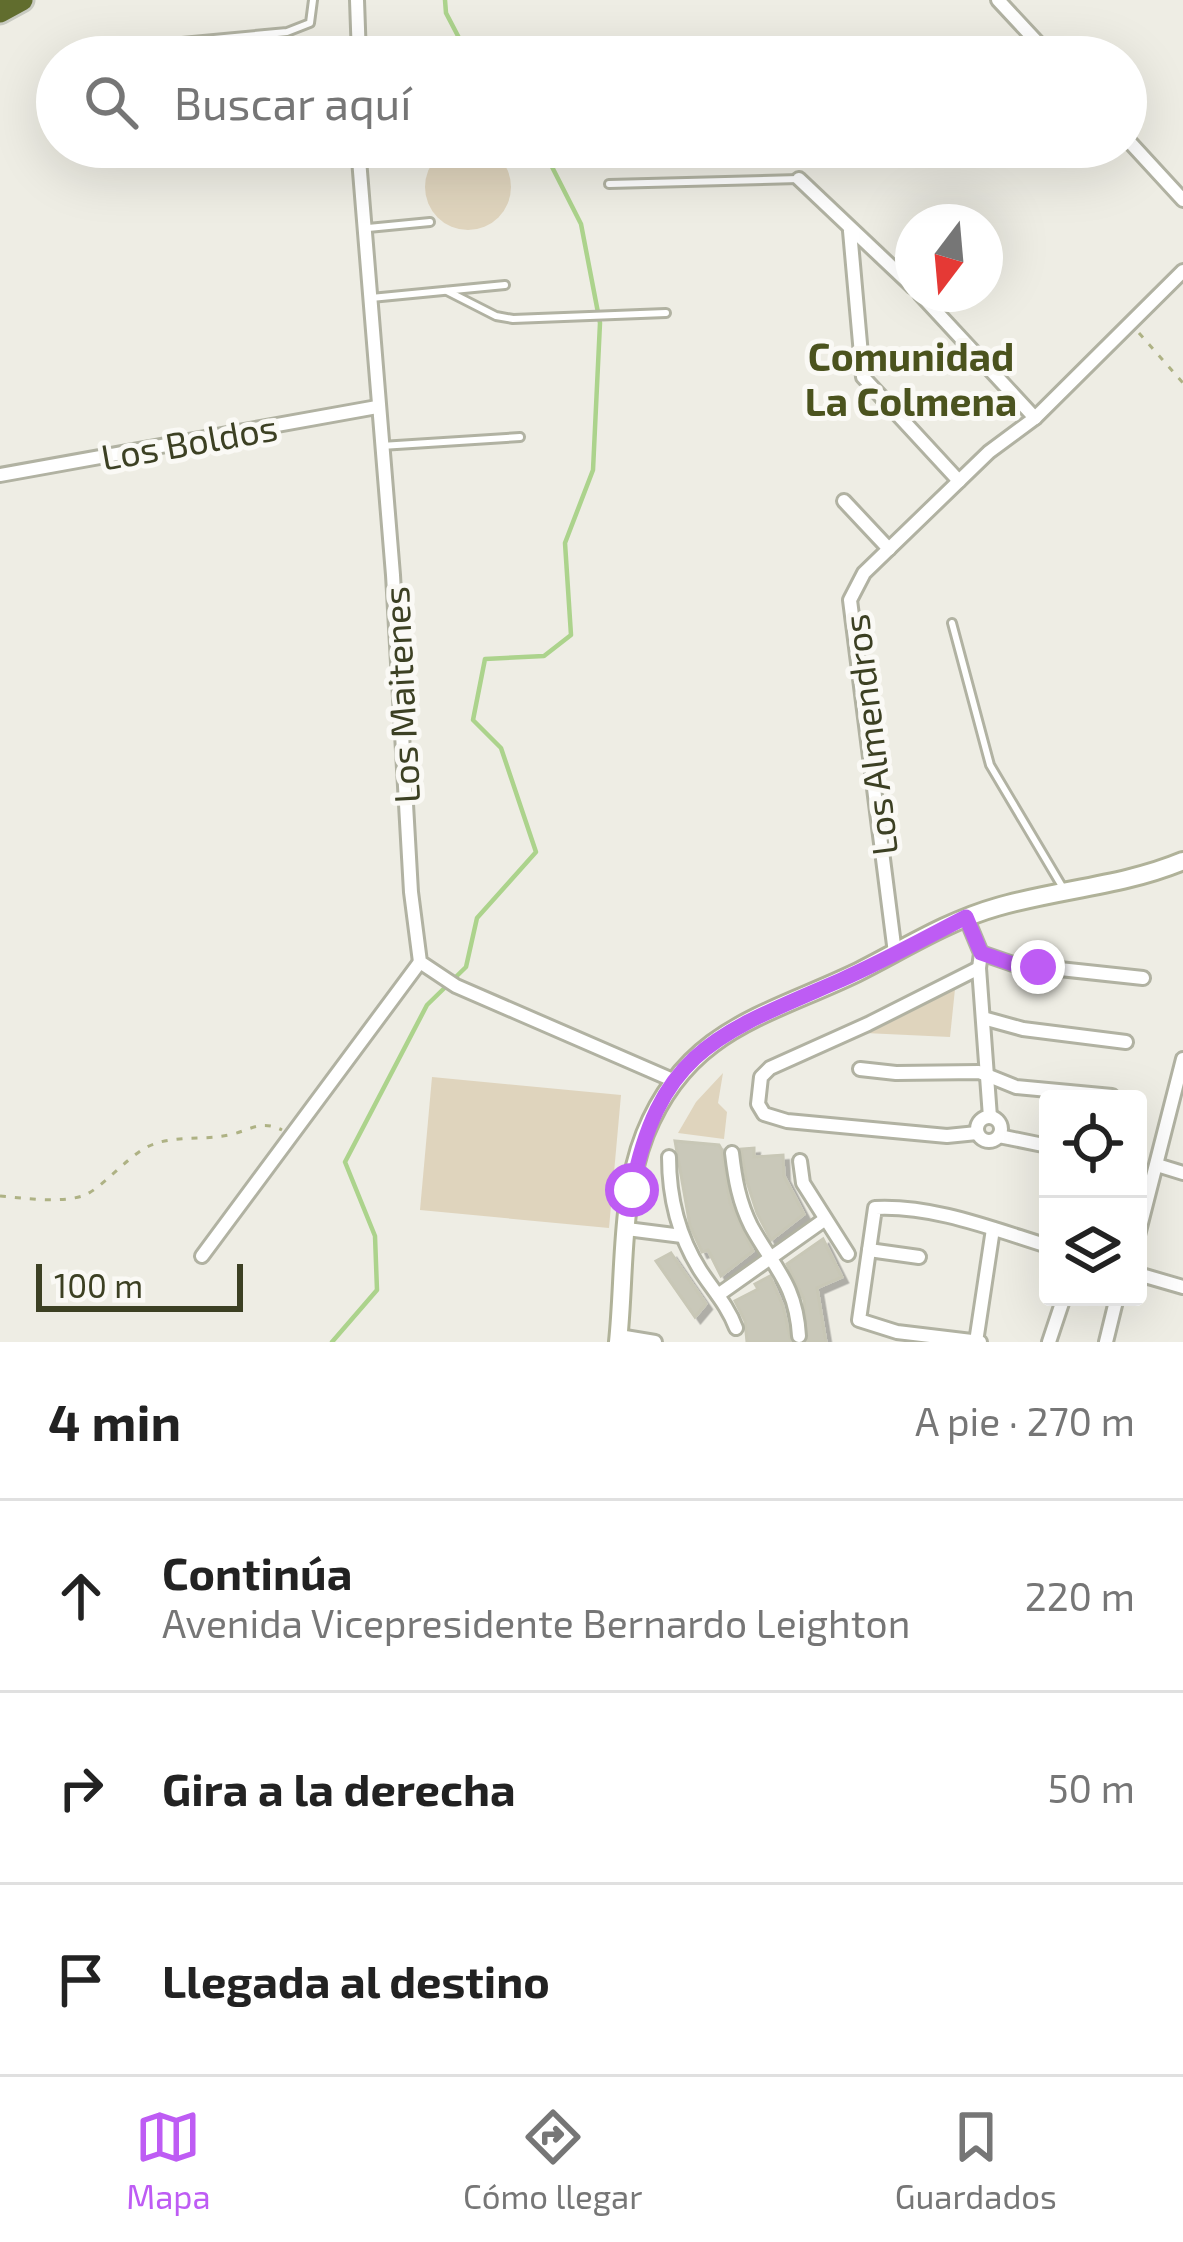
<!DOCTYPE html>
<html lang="es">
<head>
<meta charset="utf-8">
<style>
	:root { --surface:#fff; --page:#f6f6f6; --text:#222; --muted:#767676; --line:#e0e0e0; --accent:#be5cf4 }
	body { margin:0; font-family:"Exo 2",sans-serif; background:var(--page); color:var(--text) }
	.controls { position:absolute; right:36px; bottom:36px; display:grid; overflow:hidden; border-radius:12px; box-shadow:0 12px 48px #0002 }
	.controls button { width:108px; height:108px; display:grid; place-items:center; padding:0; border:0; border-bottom:3px solid var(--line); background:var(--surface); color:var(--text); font:60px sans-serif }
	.compass { position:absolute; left:895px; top:204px; width:108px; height:108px; border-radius:50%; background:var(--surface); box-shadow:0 12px 48px #0002; rotate:196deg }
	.scale { position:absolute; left:36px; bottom:30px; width:207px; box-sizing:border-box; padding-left:12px; border:6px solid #3c4023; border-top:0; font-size:33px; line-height:42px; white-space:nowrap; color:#3c4023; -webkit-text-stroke:9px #faf9f5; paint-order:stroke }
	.stop { position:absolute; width:36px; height:36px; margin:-27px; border:9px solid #be5cf4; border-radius:50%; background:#fff }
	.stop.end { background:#be5cf4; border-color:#fff; box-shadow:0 3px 12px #0008 }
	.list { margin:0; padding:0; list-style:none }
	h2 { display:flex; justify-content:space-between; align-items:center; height:156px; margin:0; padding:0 48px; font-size:51px }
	h2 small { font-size:39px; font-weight:400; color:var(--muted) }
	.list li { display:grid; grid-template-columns:78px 1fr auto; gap:36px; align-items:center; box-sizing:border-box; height:192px; padding:0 48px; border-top:3px solid var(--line) }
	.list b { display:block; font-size:45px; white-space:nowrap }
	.list p { margin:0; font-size:39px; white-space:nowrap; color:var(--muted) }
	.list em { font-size:39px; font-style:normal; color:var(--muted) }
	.icon { flex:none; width:66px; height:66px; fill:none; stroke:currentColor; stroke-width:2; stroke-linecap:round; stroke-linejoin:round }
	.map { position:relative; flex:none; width:1183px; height:1342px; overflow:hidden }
	.search { position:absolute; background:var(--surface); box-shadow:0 12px 48px #0002; left:36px; right:36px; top:36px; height:132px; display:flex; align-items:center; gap:30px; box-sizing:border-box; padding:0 42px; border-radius:66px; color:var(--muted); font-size:45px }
	.sheet { height:732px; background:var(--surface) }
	nav { display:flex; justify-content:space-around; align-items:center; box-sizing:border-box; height:168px; border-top:3px solid var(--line); background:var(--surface); font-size:33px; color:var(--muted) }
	nav a { display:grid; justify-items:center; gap:6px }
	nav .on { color:var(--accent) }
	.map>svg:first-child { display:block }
</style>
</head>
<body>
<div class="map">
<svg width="1183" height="1342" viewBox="0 0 1183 1342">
	<defs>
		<filter id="shadow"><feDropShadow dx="5.5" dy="5.5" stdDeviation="0" flood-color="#0004"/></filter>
	</defs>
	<rect width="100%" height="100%" fill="#eeede4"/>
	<g fill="#dfd4bd">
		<circle cx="468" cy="187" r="43"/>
		<path d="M 955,989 L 950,1037 L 865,1033 Z"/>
		<path d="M 723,1073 L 718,1103 L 727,1112 L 724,1139 L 678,1133 L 696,1102 Z"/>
		<path d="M 432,1077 L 621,1095 L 609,1228 L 420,1210 Z"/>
	</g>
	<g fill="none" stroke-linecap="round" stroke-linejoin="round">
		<g stroke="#acd38c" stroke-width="4.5">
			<path d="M 445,0 L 446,13 L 469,57"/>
			<path d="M 332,1342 L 377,1290 L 375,1236 L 345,1162 L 427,1005 L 466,967 L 477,918 L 536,852 L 501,748 L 473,720 L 485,659 L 544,656 L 571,635 L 565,543 L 593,470 L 600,323 L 581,224 L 547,157 L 536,147"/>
		</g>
	</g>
	<g fill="#c9c8b9" stroke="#c8c7b6" stroke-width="3" filter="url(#shadow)">
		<path d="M 675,1141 L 719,1145 L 722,1150 L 730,1202 L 753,1251 L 721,1276 L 708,1250 L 702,1252 L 690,1226 Z"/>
		<path d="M 754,1148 L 754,1157 L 783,1155 L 784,1176 L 804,1214 L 771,1240 L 757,1213 L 746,1179 L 741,1149 Z"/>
		<path d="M 823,1239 L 842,1277 L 817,1288 L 826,1342 L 807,1342 L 804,1300 L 787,1264 Z"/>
		<path d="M 671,1253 L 706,1304 L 695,1317 L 656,1261 Z"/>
		<path d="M 770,1276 L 783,1306 L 791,1342 L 747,1342 L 745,1321 L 735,1301 L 758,1289 L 755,1284 Z"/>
	</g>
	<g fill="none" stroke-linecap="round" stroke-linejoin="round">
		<defs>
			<g id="service">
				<path d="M 139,46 L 287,32 L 310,23 L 313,0"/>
				<path d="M 609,184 L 799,179"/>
				<path d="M 368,228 L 430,222"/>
				<path d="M 447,291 L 496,316 L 513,319 L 666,313"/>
				<path d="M 371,298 L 505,285"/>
				<path d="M 381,446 L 520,437"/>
				<path d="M 952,623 L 990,765 L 1063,888"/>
			</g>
			<g id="minor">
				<path d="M 357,0 L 359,57"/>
				<path d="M 998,0 L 1051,57"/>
				<path d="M 1126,138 L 1183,200"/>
				<path d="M 358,147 L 393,575 L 411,892 L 420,962 L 456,986 L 675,1081"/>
				<path d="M 799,179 L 913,287"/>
				<path d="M 850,231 L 863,377 L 959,481"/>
				<path d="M 920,294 L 1035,418"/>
				<path d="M 0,475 L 377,407"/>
				<path d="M 844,501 L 889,549"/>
				<path d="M 966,917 L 981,953 L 979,968 L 990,1117"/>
				<path d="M 895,953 L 850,600 L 864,573 L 989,452 L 1035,418 L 1183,271"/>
				<path d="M 981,953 L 1013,964 L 1143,978"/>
				<path d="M 983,1018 L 1023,1029 L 1126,1042"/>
				<path d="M 860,1069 L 896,1073 L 979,1072 L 1016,1087 L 1112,1096"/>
				<circle cx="989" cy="1129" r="12"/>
				<path d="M 977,1133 L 947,1136 L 787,1121 L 764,1114 L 758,1104 L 761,1077 L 770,1068 L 868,1024 L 979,968"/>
				<path d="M 999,1136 L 1048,1146"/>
				<path d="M 732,1153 C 735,1179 739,1202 751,1226 C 774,1268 796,1284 799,1336"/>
				<path d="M 669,1157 C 669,1198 678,1235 700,1270 C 713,1290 728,1306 736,1328"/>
				<path d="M 800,1161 L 803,1183 L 848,1254"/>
				<path d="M 1157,1165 L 1183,1173"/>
				<path d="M 627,1229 L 682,1236"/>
				<path d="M 1138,1235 L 1183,1059"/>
				<path d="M 869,1250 L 919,1257"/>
				<path d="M 202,1256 L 420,962"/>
				<path d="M 1138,1274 L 1183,1287"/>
				<path d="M 718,1295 L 824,1220"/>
				<path d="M 619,1336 L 655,1342"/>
				<path d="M 976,1342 L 993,1229"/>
				<path d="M 980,1342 L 897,1332 L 859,1320 L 875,1208 C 933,1205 993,1229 1048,1246"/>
				<path d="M 1049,1342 L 1064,1297"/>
				<path d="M 1106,1342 L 1117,1297"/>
			</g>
			<path id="secondary" d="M 618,1342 C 625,1275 620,1197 645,1134 C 687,1029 766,1016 856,973 C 902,950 947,921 997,907 C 1059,889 1123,886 1183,861"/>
			<path id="motorway" d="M 0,12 L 22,0"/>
		</defs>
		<use href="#service" stroke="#b1b2a2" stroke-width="12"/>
		<use href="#minor" stroke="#b1b2a2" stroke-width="18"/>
		<use href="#secondary" stroke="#b0b299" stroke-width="22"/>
		<use href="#motorway" stroke="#c8cac1" stroke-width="27"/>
		<g stroke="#aeb284" stroke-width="3" stroke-dasharray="6 9" stroke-linecap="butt">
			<path d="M 1139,333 L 1183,383"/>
			<path d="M 0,1196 C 25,1198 61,1204 85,1195 C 100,1189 126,1159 145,1148 C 171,1134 201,1141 229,1135 C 249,1131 260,1119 282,1130"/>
		</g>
		<use href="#service" stroke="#fff" stroke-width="6"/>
		<use href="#minor" stroke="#fff" stroke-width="12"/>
		<use href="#secondary" stroke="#fff" stroke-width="16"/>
		<use href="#motorway" stroke="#616d2e" stroke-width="21"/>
	</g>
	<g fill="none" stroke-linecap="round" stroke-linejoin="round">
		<path stroke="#be5cf4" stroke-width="15" d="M 632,1190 C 659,1049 722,1032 841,980 C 884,961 925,938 966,917 L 981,953 L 1013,964 L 1038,967"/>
	</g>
	<g text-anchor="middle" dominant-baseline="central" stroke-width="10" stroke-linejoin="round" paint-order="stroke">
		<g font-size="36" fill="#3c4023" stroke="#faf9f5">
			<text transform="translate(189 441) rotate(-10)">Los Boldos</text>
			<text transform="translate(400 695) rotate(-93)">Los Maitenes</text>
			<text transform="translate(869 735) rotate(-97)">Los Almendros</text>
		</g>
		<g font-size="39" font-weight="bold" fill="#4b531e" stroke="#faf9f5">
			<text x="911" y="355">Comunidad<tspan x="911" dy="45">La Colmena</tspan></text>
		</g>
	</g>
</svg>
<div class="controls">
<button><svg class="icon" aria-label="locate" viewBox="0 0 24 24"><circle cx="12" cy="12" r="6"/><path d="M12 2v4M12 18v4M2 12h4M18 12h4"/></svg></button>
<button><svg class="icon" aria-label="layers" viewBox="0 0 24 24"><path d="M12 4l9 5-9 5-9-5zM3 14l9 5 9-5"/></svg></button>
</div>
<svg class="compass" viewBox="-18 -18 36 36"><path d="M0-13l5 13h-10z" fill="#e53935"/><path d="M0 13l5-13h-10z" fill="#767676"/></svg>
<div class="scale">100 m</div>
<div class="stop" style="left:632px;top:1190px"></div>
<div class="stop end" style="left:1038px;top:967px"></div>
<div class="search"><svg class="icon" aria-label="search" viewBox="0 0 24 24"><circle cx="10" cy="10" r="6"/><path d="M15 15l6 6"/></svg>Buscar aquí</div>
</div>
<section class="sheet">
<h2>4 min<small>A pie · 270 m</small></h2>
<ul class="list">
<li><svg class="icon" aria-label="ahead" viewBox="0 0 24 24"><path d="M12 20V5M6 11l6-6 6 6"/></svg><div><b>Continúa</b><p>Avenida Vicepresidente Bernardo Leighton</p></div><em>220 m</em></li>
<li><svg class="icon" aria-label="right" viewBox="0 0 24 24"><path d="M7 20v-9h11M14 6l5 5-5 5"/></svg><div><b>Gira a la derecha</b></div><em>50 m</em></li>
<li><svg class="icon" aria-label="arrive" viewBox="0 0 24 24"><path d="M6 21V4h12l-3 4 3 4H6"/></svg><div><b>Llegada al destino</b></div></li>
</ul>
</section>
<nav>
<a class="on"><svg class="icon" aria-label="map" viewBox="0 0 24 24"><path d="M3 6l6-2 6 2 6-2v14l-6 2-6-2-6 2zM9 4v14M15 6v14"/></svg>Mapa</a>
<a><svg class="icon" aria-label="directions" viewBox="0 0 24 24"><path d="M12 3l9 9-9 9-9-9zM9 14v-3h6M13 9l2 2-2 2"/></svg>Cómo llegar</a>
<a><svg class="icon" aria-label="saved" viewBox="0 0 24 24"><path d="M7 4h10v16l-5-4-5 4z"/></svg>Guardados</a>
</nav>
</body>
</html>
